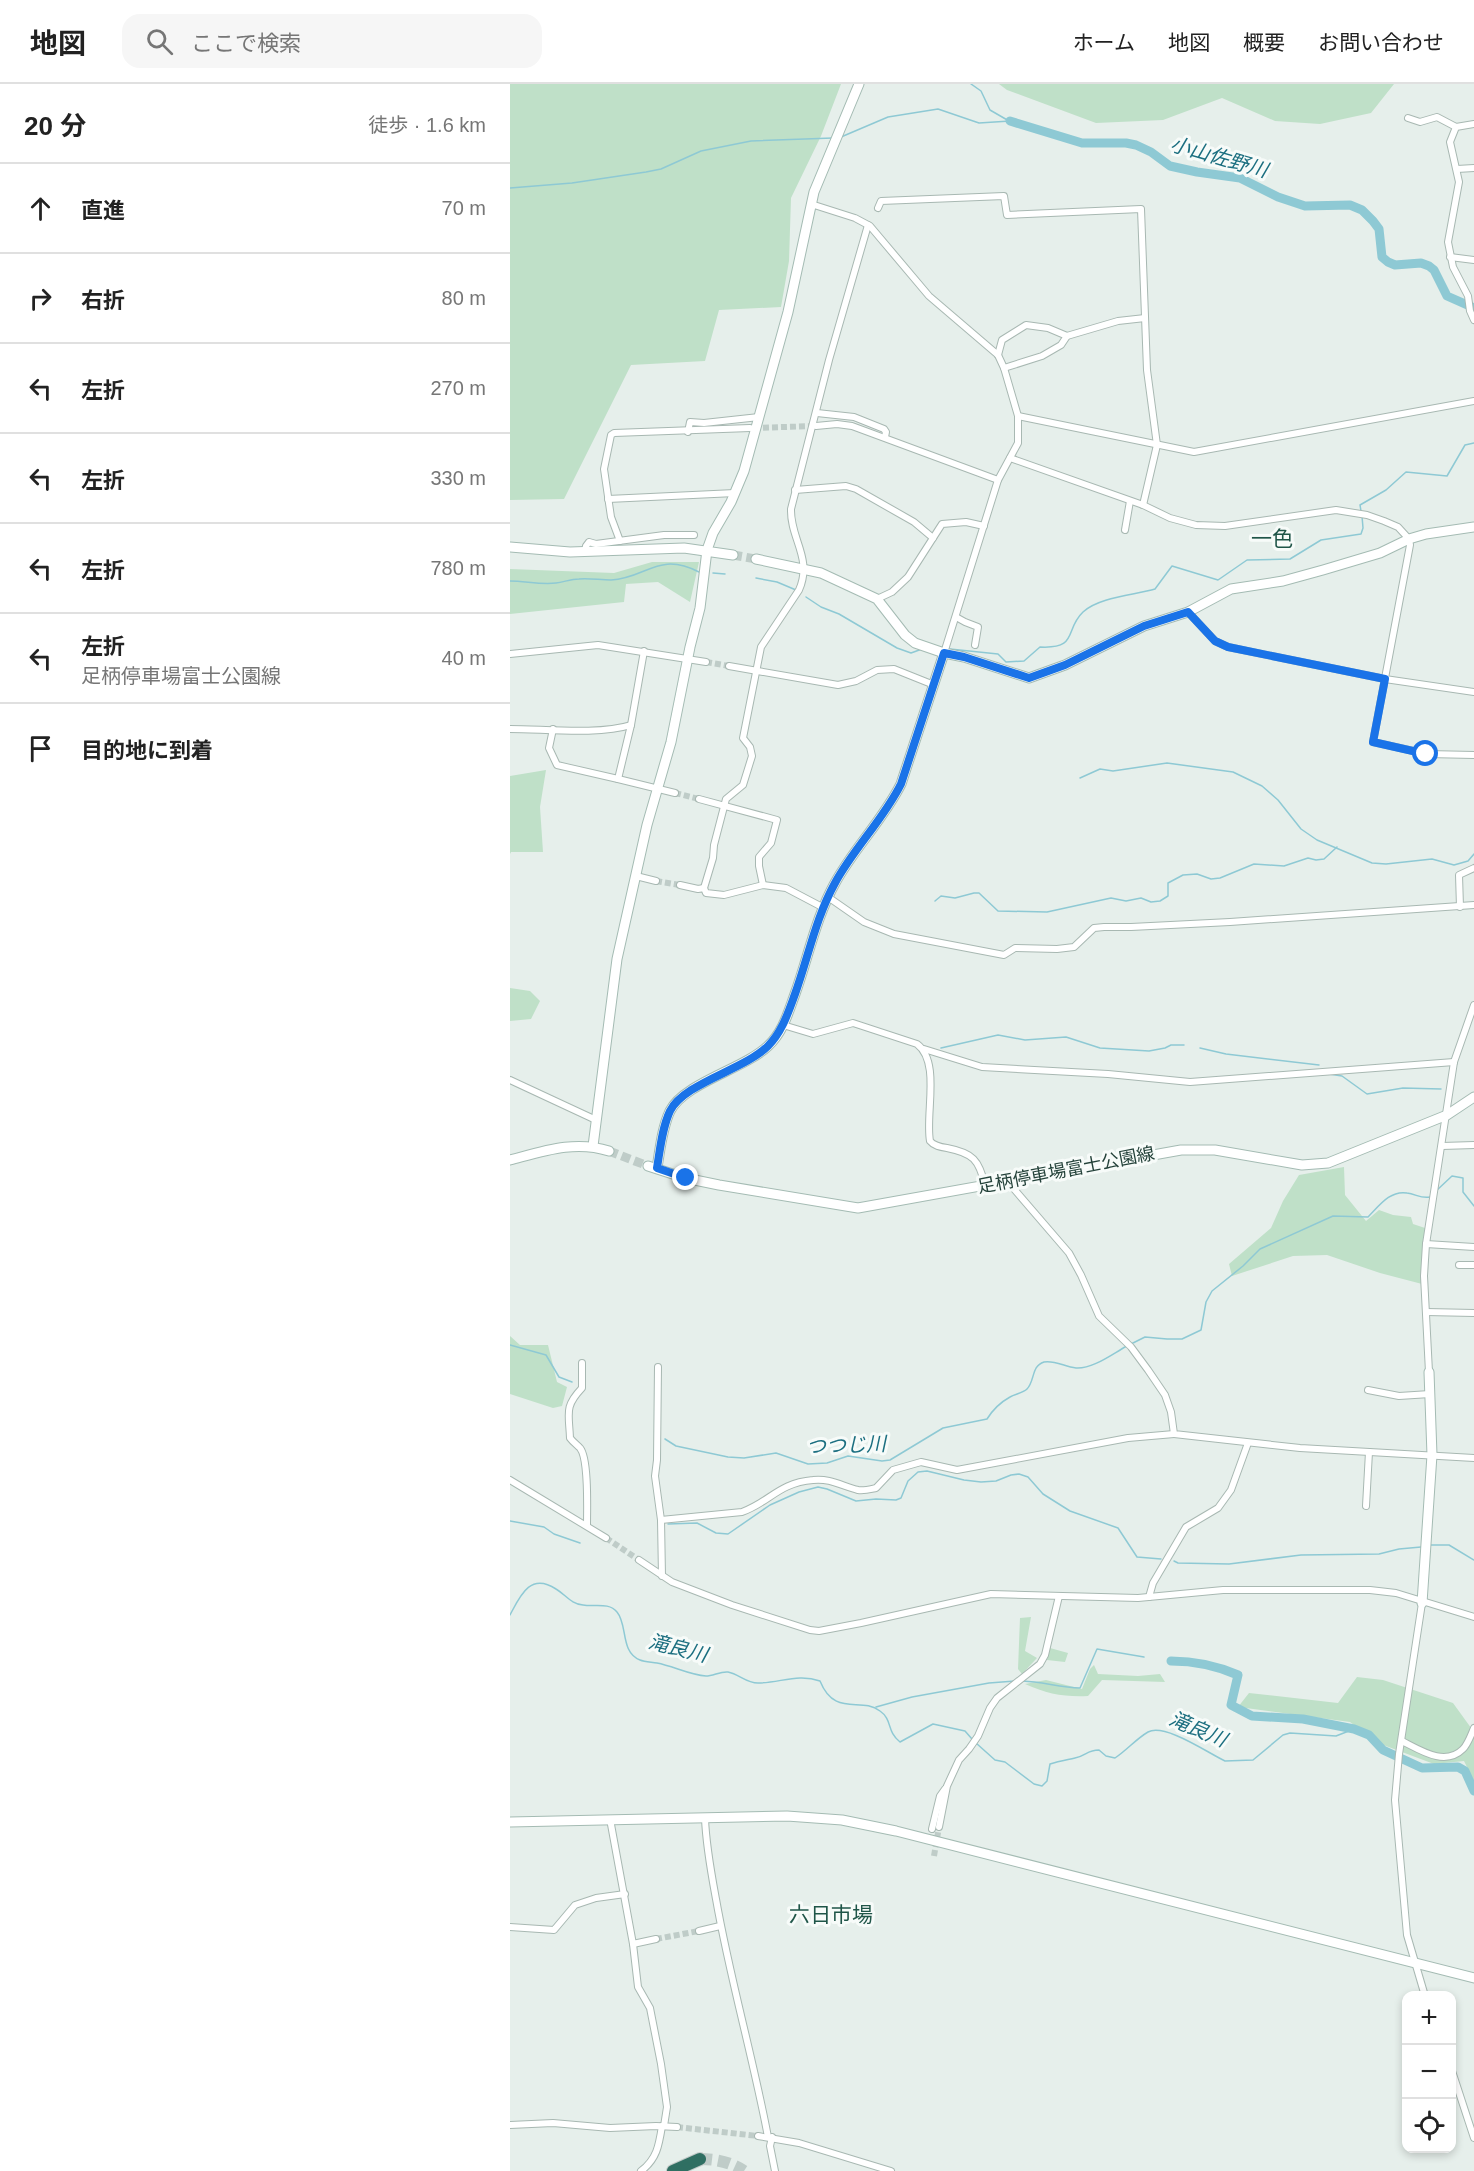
<!DOCTYPE html>
<html lang="ja">
<head>
<meta charset="utf-8">
<style>
	:root { --surface:#fff; --page:#f6f6f6; --text:#222; --muted:#767676; --line:#e0e0e0 }
	body { margin:0; font-family:Helvetica,"Noto Sans JP",sans-serif; background:var(--page); color:var(--text) }
	.controls { position:absolute; right:18px; bottom:18px; display:grid; overflow:hidden; border-radius:12px; box-shadow:0 3px 9px #0003 }
	.controls button { width:54px; height:54px; display:grid; place-items:center; padding:0; border:0; border-bottom:2px solid var(--line); background:var(--surface); color:var(--text); font:30px sans-serif }
	.stop { position:absolute; width:18px; height:18px; margin:-14px; border:4px solid #1a73e8; border-radius:50%; background:#fff }
	.stop.end { background:#1a73e8; border-color:#fff; box-shadow:0 2px 6px #0008 }
	.list { margin:0; padding:0; list-style:none }
	h2 { display:flex; justify-content:space-between; align-items:center; height:78px; margin:0; padding:0 24px; font-size:26px }
	h2 small { font-size:20px; font-weight:400; color:var(--muted) }
	.list li { display:grid; grid-template-columns:39px 1fr auto; gap:18px; align-items:center; box-sizing:border-box; height:90px; padding:0 24px; border-top:2px solid var(--line) }
	.list b { display:block; font-size:22px; white-space:nowrap }
	.list p { margin:0; font-size:20px; white-space:nowrap; color:var(--muted) }
	.list em { font-size:20px; font-style:normal; color:var(--muted) }
	.icon { flex:none; width:33px; height:33px; fill:none; stroke:currentColor; stroke-width:2; stroke-linecap:round; stroke-linejoin:round }
	.map { position:relative; flex:none; width:964px; height:2087px; overflow:hidden }
	header { display:flex; align-items:center; gap:36px; box-sizing:border-box; height:84px; padding:0 30px; background:var(--surface); border-bottom:2px solid var(--line) }
	header strong { font-size:28px }
	nav { display:flex; gap:33px; margin-inline-start:auto; font-size:21px }
	.search { width:420px; height:54px; background:var(--page); display:flex; align-items:center; gap:15px; box-sizing:border-box; padding:0 21px; border-radius:18px; color:var(--muted); font-size:22px }
	main { display:flex }
	aside { flex:1; background:var(--surface) }
	.map>svg:first-child { display:block }
</style>
</head>
<body>
<header>
<strong>地図</strong>
<div class="search"><svg class="icon" aria-label="search" viewBox="0 0 24 24"><circle cx="10" cy="10" r="6"/><path d="M15 15l6 6"/></svg>ここで検索</div>
<nav><a>ホーム</a><a>地図</a><a>概要</a><a>お問い合わせ</a></nav>
</header>
<main>
<aside>
<h2>20 分<small>徒歩 · 1.6 km</small></h2>
<ul class="list">
<li><svg class="icon" aria-label="ahead" viewBox="0 0 24 24"><path d="M12 20V5M6 11l6-6 6 6"/></svg><div><b>直進</b></div><em>70 m</em></li>
<li><svg class="icon" aria-label="right" viewBox="0 0 24 24"><path d="M7 20v-9h11M14 6l5 5-5 5"/></svg><div><b>右折</b></div><em>80 m</em></li>
<li><svg class="icon" aria-label="left" viewBox="0 0 24 24"><path d="M17 20v-9H6M10 6l-5 5 5 5"/></svg><div><b>左折</b></div><em>270 m</em></li>
<li><svg class="icon" aria-label="left" viewBox="0 0 24 24"><path d="M17 20v-9H6M10 6l-5 5 5 5"/></svg><div><b>左折</b></div><em>330 m</em></li>
<li><svg class="icon" aria-label="left" viewBox="0 0 24 24"><path d="M17 20v-9H6M10 6l-5 5 5 5"/></svg><div><b>左折</b></div><em>780 m</em></li>
<li><svg class="icon" aria-label="left" viewBox="0 0 24 24"><path d="M17 20v-9H6M10 6l-5 5 5 5"/></svg><div><b>左折</b><p>足柄停車場富士公園線</p></div><em>40 m</em></li>
<li><svg class="icon" aria-label="arrive" viewBox="0 0 24 24"><path d="M6 21V4h12l-3 4 3 4H6"/></svg><div><b>目的地に到着</b></div></li>
</ul>
</aside>
<div class="map">
<svg width="964" height="2087" viewBox="0 0 964 2087">
	<rect width="100%" height="100%" fill="#e6efeb"/>
	<g fill="#bfe0c8">
		<path d="M 0,0 L 331,0 L 311,52 L 281,114 L 279,177 L 271,223 L 209,226 L 195,277 L 121,281 L 54,415 L 0,416 Z"/>
		<path d="M 489,0 L 884,0 L 861,29 L 810,40 L 765,37 L 712,14 L 653,36 L 586,39 L 497,6 Z"/>
		<path d="M 142,478 L 189,478 L 180,518 L 148,498 L 116,500 L 114,518 L 0,530 L 0,485 L 104,489 Z"/>
		<path d="M 36,686 L 30,723 L 33,768 L 1,768 L 0,770 L 0,692 Z"/>
		<path d="M 0,904 L 20,907 L 30,917 L 21,935 L 0,937 Z"/>
		<path d="M 834,1083 L 835,1111 L 856,1137 L 869,1126 L 883,1131 L 901,1133 L 903,1140 L 915,1144 L 912,1200 L 870,1189 L 817,1171 L 783,1172 L 722,1192 L 719,1180 L 761,1144 L 773,1117 L 789,1091 Z"/>
		<path d="M 0,1252 L 10,1261 L 38,1261 L 47,1298 L 57,1303 L 52,1322 L 43,1324 L 0,1310 Z"/>
		<path d="M 521,1533 L 515,1567 L 527,1574 L 512,1590 L 508,1585 L 510,1534 Z"/>
		<path d="M 540,1564 L 558,1569 L 555,1578 L 537,1576 Z"/>
		<path d="M 584,1581 L 588,1590 L 628,1592 L 650,1590 L 655,1598 L 592,1596 L 578,1612 C 554,1613 537,1610 515,1600 L 536,1596 L 572,1605 L 580,1585 Z"/>
		<path d="M 847,1593 L 873,1596 L 943,1619 L 964,1648 L 964,1697 L 954,1677 L 924,1680 L 868,1659 L 840,1638 L 728,1623 L 739,1609 L 828,1619 Z"/>
	</g>
	<g fill="none" stroke-linecap="round" stroke-linejoin="round">
		<g stroke="#8ec9d4" stroke-width="1.5">
			<path d="M 461,0 L 471,7 L 480,26 L 499,37"/>
			<path d="M 331,53 L 378,33 L 428,25 L 469,39 L 500,37"/>
			<path d="M 0,104 L 62,99 L 136,88 L 151,85 L 191,67 L 241,57 L 323,54"/>
			<path d="M 851,427 L 850,421 L 876,406 L 896,388 L 937,392 L 955,361 L 964,359"/>
			<path d="M 203,489 L 215,490"/>
			<path d="M 246,494 L 267,498 L 286,506"/>
			<path d="M 0,497 C 15,497 31,501 46,499 C 54,498 61,495 69,495 C 79,494 90,496 101,496 C 137,494 148,467 189,488"/>
			<path d="M 296,513 L 311,523 L 329,530 L 387,564 L 401,569 L 412,565"/>
			<path d="M 440,565 L 488,570 L 496,578 L 514,577 L 530,563 C 569,565 554,546 573,528 C 589,513 625,511 645,505 L 662,482 L 708,496 L 737,476 L 780,475 L 811,456 L 851,450 L 853,444 L 852,432"/>
			<path d="M 570,694 L 590,685 L 603,687 L 657,679 L 723,688 L 752,702 L 768,716 L 791,745 L 807,756 L 862,779 L 876,780 L 922,775 L 944,781 L 958,777 L 964,770"/>
			<path d="M 425,817 L 431,812 L 445,814 L 464,809 L 469,809 L 488,827 L 537,828 L 601,814 L 616,817 L 631,814 L 641,818 L 650,817 L 658,812 L 658,799 L 673,791 L 687,790 L 701,795 L 710,794 L 744,780 L 774,782 L 798,774 L 806,776 L 814,775 L 827,763"/>
			<path d="M 431,964 L 488,951 L 515,956 L 556,953 L 590,964 L 639,967 L 655,964 L 661,961 L 674,961"/>
			<path d="M 690,964 L 716,970 L 809,981"/>
			<path d="M 819,990 L 832,992 L 857,1010 L 893,1004 L 931,1005"/>
			<path d="M 926,1107 L 942,1092 L 953,1094 L 953,1108 L 964,1122"/>
			<path d="M 621,1260 L 635,1253 L 657,1255 L 672,1255 L 691,1246 L 696,1218 L 702,1207 L 733,1182 L 750,1165 L 823,1132 L 858,1133 C 869,1122 880,1106 897,1109 C 906,1110 911,1115 920,1113"/>
			<path d="M 0,1261 L 36,1271 L 49,1293 L 62,1298"/>
			<path d="M 155,1355 L 166,1362 L 218,1373 L 234,1374 L 266,1369 L 298,1380 L 317,1379 L 338,1372 L 372,1377 L 380,1376 L 433,1344 L 477,1335 C 482,1327 491,1318 500,1313 C 505,1310 513,1309 517,1305 C 525,1297 521,1282 534,1278 C 545,1276 555,1283 566,1284 C 583,1285 602,1270 617,1262"/>
			<path d="M 0,1437 L 34,1443 L 44,1450 L 70,1459"/>
			<path d="M 158,1440 L 187,1439 L 206,1449 L 218,1450 L 260,1421 L 289,1408 L 308,1403 L 317,1405 L 346,1417 L 366,1415 L 386,1416 L 391,1414 L 398,1397 L 408,1388 L 417,1387 L 454,1396 L 471,1398 L 486,1397 L 501,1391 L 509,1390 L 518,1393 L 533,1410 L 560,1427 L 608,1444 L 627,1473 L 651,1475"/>
			<path d="M 921,1461 L 939,1461 L 964,1476"/>
			<path d="M 664,1477 L 668,1479 L 719,1480 L 791,1471 L 869,1470 L 889,1465 L 911,1463"/>
			<path d="M 0,1531 C 10,1512 20,1488 46,1505 C 56,1511 61,1520 73,1521 C 85,1523 99,1518 107,1528 C 118,1541 110,1568 130,1576 C 135,1578 142,1578 147,1579 C 163,1582 180,1591 196,1592 C 203,1592 211,1587 218,1588 C 229,1590 236,1599 248,1599 C 270,1599 288,1589 310,1597 C 325,1634 351,1612 370,1627 C 383,1636 376,1647 390,1658 L 423,1640 L 455,1647 L 462,1655"/>
			<path d="M 513,1597 C 532,1598 550,1603 570,1604 L 587,1565 L 634,1573"/>
			<path d="M 366,1623 L 402,1613 L 479,1599 L 505,1597"/>
			<path d="M 466,1659 L 485,1676 L 495,1678 L 524,1700 L 532,1702 L 537,1697 L 540,1680 C 549,1677 556,1676 565,1674 C 576,1672 577,1666 589,1666 L 596,1672 L 605,1674 C 617,1666 626,1655 638,1648 C 655,1639 698,1669 715,1677 L 743,1676 L 773,1651 L 780,1649 L 826,1652 L 844,1645"/>
		</g>
		<g stroke="#8ec9d4" stroke-width="9">
			<path d="M 500,37 L 572,59 L 616,59 L 626,61 L 641,68 L 660,82 L 687,88 L 730,94 L 768,113 L 795,122 L 840,121 L 852,126 L 863,137 L 869,145 L 872,173 L 878,178 L 885,181 L 911,179 L 919,182 L 924,186 L 937,212 L 964,224"/>
			<path d="M 661,1577 C 685,1577 705,1581 728,1591 L 721,1621 L 742,1632 L 793,1635 L 844,1645 L 859,1651 L 873,1666 L 912,1684 L 948,1683 L 955,1687 L 964,1707"/>
		</g>
		<g stroke="#bfccc8" stroke-width="6" stroke-dasharray="6 3" stroke-linecap="butt">
			<path d="M 244,344 L 305,342"/>
			<path d="M 196,578 L 219,582"/>
			<path d="M 165,709 L 189,715"/>
			<path d="M 146,797 L 170,801"/>
			<path d="M 96,1454 L 129,1476"/>
			<path d="M 424,1772 L 429,1743"/>
			<path d="M 146,1855 L 189,1847"/>
			<path d="M 167,2043 L 248,2052"/>
		</g>
		<g stroke="#bfccc8" stroke-width="9" stroke-dasharray="9 4.5" stroke-linecap="butt">
			<path d="M 223,471 L 246,475"/>
			<path d="M 99,1067 L 138,1082"/>
		</g>
		<path stroke="#bfccc8" stroke-width="12" stroke-dasharray="12 6" stroke-linecap="butt" d="M 190,2075 C 206,2075 220,2078 234,2087"/>
		<defs>
			<g id="street">
				<path d="M 898,34 L 910,38 L 927,33 L 946,43"/>
				<path d="M 964,40 L 946,43 L 940,58 L 949,98 L 938,158 L 943,183 L 958,212 L 960,227 L 964,236"/>
				<path d="M 947,85 L 964,84"/>
				<path d="M 301,120 L 345,134 L 360,142 L 419,212 L 488,271 L 494,284 L 508,332 L 508,359 L 488,396 L 434,569"/>
				<path d="M 368,124 L 371,117 L 494,112 L 497,131 L 631,125 L 637,286 L 647,361 L 633,421"/>
				<path d="M 940,173 L 964,176"/>
				<path d="M 488,271 L 492,256 L 516,241 L 538,244 L 557,252"/>
				<path d="M 494,284 L 532,272 L 551,261 L 557,252 L 608,237 L 635,234"/>
				<path d="M 307,329 L 344,333 L 374,345 L 376,348 L 375,353"/>
				<path d="M 508,332 L 684,368 L 964,317"/>
				<path d="M 306,342 L 327,340 L 342,342 L 488,396"/>
				<path d="M 178,348 L 180,338 L 194,339 L 249,333"/>
				<path d="M 500,374 L 633,421 L 660,434 L 686,441 L 715,442 L 826,426 L 857,431 L 874,437 L 888,443 L 899,455 L 900,461 L 863,658 L 917,670 L 964,671"/>
				<path d="M 285,406 L 336,402 L 346,405 L 404,438 L 423,454"/>
				<path d="M 98,415 L 225,409"/>
				<path d="M 615,446 L 620,417"/>
				<path d="M 110,457 L 101,433 L 94,385 L 101,351 L 104,349 L 240,344"/>
				<path d="M 75,467 L 76,462 L 79,458 L 86,460 L 154,451 L 184,451"/>
				<path d="M 367,515 L 382,508 L 398,493 L 432,440 L 456,438 L 474,442"/>
				<path d="M 678,528 L 705,557 L 718,563 L 875,595 L 964,608"/>
				<path d="M 446,533 L 455,538 L 468,543 L 465,561"/>
				<path d="M 134,567 L 121,641 L 108,695 L 165,709"/>
				<path d="M 0,570 L 88,561 L 196,578"/>
				<path d="M 219,582 L 328,601 L 346,597 L 367,586 L 384,585 L 424,601"/>
				<path d="M 0,645 C 35,645 89,651 121,641"/>
				<path d="M 43,645 L 39,664 L 47,681 L 108,695"/>
				<path d="M 189,715 L 267,736 L 261,759 L 249,773 L 249,782 L 253,801"/>
				<path d="M 126,792 L 146,797"/>
				<path d="M 170,801 L 188,805 L 194,804 L 196,809 L 214,811 L 253,801 L 276,804 L 314,824"/>
				<path d="M 194,804 L 203,774 L 204,761 L 216,715 L 233,701 L 242,672 L 240,663 L 233,654 L 251,563 L 289,506 C 303,474 280,455 281,425 L 319,276 L 358,141"/>
				<path d="M 318,813 L 354,838 L 384,850 L 494,871 L 505,864 L 547,865 L 564,863 L 584,844 L 594,843 L 621,843 L 720,838 L 964,821"/>
				<path d="M 950,823 L 949,791 L 964,784"/>
				<path d="M 273,941 L 303,950 L 343,939 L 407,960 C 431,978 415,1030 420,1057 C 424,1062 430,1063 437,1064 C 463,1069 469,1076 475,1101"/>
				<path d="M 414,965 L 472,983 L 598,990 L 680,998 L 944,978"/>
				<path d="M 0,996 L 86,1036"/>
				<path d="M 932,1062 L 964,1061"/>
				<path d="M 498,1098 L 559,1169 L 571,1191 L 589,1232 L 621,1263 L 638,1286 L 655,1311 L 661,1328 L 664,1350 L 790,1364 L 964,1374"/>
				<path d="M 916,1160 L 964,1163"/>
				<path d="M 949,1181 L 964,1181"/>
				<path d="M 916,1228 L 964,1229"/>
				<path d="M 72,1279 L 72,1304 C 54,1323 59,1329 60,1354 C 63,1358 67,1361 70,1364 C 79,1375 77,1427 77,1441"/>
				<path d="M 148,1283 L 147,1376 L 145,1392 L 151,1436 L 152,1492"/>
				<path d="M 919,1288 L 914,1192 L 916,1160 L 944,978 L 964,921"/>
				<path d="M 858,1306 L 889,1312 L 920,1310"/>
				<path d="M 0,1396 L 96,1454"/>
				<path d="M 856,1422 L 859,1368"/>
				<path d="M 151,1436 L 232,1428 C 260,1418 268,1399 303,1396 C 320,1394 332,1402 348,1406 C 354,1407 361,1405 366,1404 L 383,1386 L 411,1378 L 447,1386 L 618,1354 L 664,1350"/>
				<path d="M 129,1476 L 162,1498 L 222,1521 L 300,1546 L 309,1547 L 351,1539 L 481,1510 L 628,1514 L 713,1506 L 860,1506 L 886,1509 L 964,1533"/>
				<path d="M 639,1513 L 643,1499 L 676,1443 L 708,1424 L 721,1406 L 738,1359"/>
				<path d="M 912,1519 L 889,1670 L 885,1716 L 897,1851 L 915,1912"/>
				<path d="M 892,1657 C 910,1666 935,1683 953,1665 C 958,1660 961,1651 964,1644"/>
				<path d="M 195,1734 C 196,1762 201,1788 206,1815 C 220,1895 243,1973 258,2053"/>
				<path d="M 100,1735 L 123,1860 L 146,1855"/>
				<path d="M 429,1743 L 437,1702 L 449,1676 L 459,1665 L 468,1652 L 480,1624 L 487,1614 L 530,1580 L 535,1571 L 549,1512"/>
				<path d="M 422,1745 L 430,1712 L 435,1705"/>
				<path d="M 0,1843 L 44,1846 L 65,1821 L 86,1814 L 115,1810"/>
				<path d="M 189,1847 L 210,1842"/>
				<path d="M 123,1860 L 128,1903 L 140,1924 L 151,1980 L 157,2023 L 154,2042"/>
				<path d="M 942,1987 L 964,2054"/>
				<path d="M 0,2041 L 43,2039 L 100,2044 L 146,2042 L 167,2043"/>
				<path d="M 248,2052 L 289,2059 L 381,2087"/>
				<path d="M 262,2053 L 260,2062 L 265,2087"/>
				<path d="M 131,2087 C 147,2075 149,2061 152,2042"/>
			</g>
			<g id="secondary">
				<path d="M 0,463 L 60,468 L 174,464 L 223,471"/>
				<path d="M 246,475 L 311,489 L 367,515 L 395,551 L 405,559 L 434,569 L 454,573 L 519,594 L 555,581 L 634,542 L 678,528 L 721,505 L 773,497 L 813,486 L 870,469 L 899,455 L 916,450 L 964,443"/>
				<path d="M 83,1062 L 107,875 L 137,741 L 161,658 L 180,563 L 190,524 L 197,466 L 203,449 L 221,418 L 234,387 L 278,228 L 304,108 L 349,0"/>
				<path d="M 0,1076 C 34,1067 65,1056 99,1067"/>
				<path d="M 138,1082 L 175,1094 L 209,1101 L 348,1124 L 671,1066 L 705,1066 L 792,1081 L 818,1079 L 937,1031 L 964,1013"/>
				<path d="M 147,1084 C 150,1066 152,1044 160,1027 C 174,999 234,985 258,962 C 273,948 278,929 285,910 C 298,874 306,833 325,799 C 344,764 373,736 391,700 L 434,569"/>
				<path d="M 912,1519 L 922,1371 L 919,1288"/>
				<path d="M 0,1738 L 277,1732 L 332,1736 L 386,1747 L 964,1894"/>
			</g>
			<path id="highway" d="M 163,2087 L 190,2075"/>
		</defs>
		<use href="#street" stroke="#a8b8b2" stroke-width="8"/>
		<use href="#secondary" stroke="#a4bbb3" stroke-width="11"/>
		<use href="#highway" stroke="#c2cac8" stroke-width="14"/>
		<use href="#street" stroke="#fff" stroke-width="6"/>
		<use href="#secondary" stroke="#fff" stroke-width="9"/>
		<use href="#highway" stroke="#2f6f62" stroke-width="12"/>
	</g>
	<g fill="none" stroke-linecap="round" stroke-linejoin="round">
		<path stroke="#1a73e8" stroke-width="8" d="M 176,1094 L 147,1084 C 150,1066 152,1044 160,1027 C 174,999 234,986 258,962 C 272,948 278,929 285,910 C 298,874 306,833 325,799 C 344,764 373,736 391,700 L 434,569 L 454,573 L 519,594 L 555,581 L 634,542 L 678,528 L 705,557 L 718,563 L 875,595 L 863,658 L 916,670"/>
	</g>
	<g text-anchor="middle" dominant-baseline="central" stroke-width="6" stroke-linejoin="round" paint-order="stroke">
		<g font-size="18" fill="#24423a" stroke="#f7fbf9">
			<text transform="translate(556 1086) rotate(-11)">足柄停車場富士公園線</text>
		</g>
		<g font-size="20" font-style="italic" fill="#1c6f80" stroke="#f7fbf9">
			<text transform="translate(709 73) rotate(16)">小山佐野川</text>
			<text transform="translate(336 1361) rotate(-2)">つつじ川</text>
			<text transform="translate(168 1564) rotate(14)">滝良川</text>
			<text transform="translate(688 1645) rotate(23)">滝良川</text>
		</g>
		<g font-size="21" fill="#1f5548" stroke="#f7fbf9">
			<text x="762" y="454">一色</text>
			<text x="321" y="1830">六日市場</text>
		</g>
	</g>
</svg>
<div class="controls">
<button>+</button>
<button>−</button>
<button><svg class="icon" aria-label="locate" viewBox="0 0 24 24"><circle cx="12" cy="12" r="6"/><path d="M12 2v4M12 18v4M2 12h4M18 12h4"/></svg></button>
</div>
<div class="stop" style="left:916px;top:670px"></div>
<div class="stop end" style="left:176px;top:1094px"></div>
</div>
</main>
</body>
</html>
